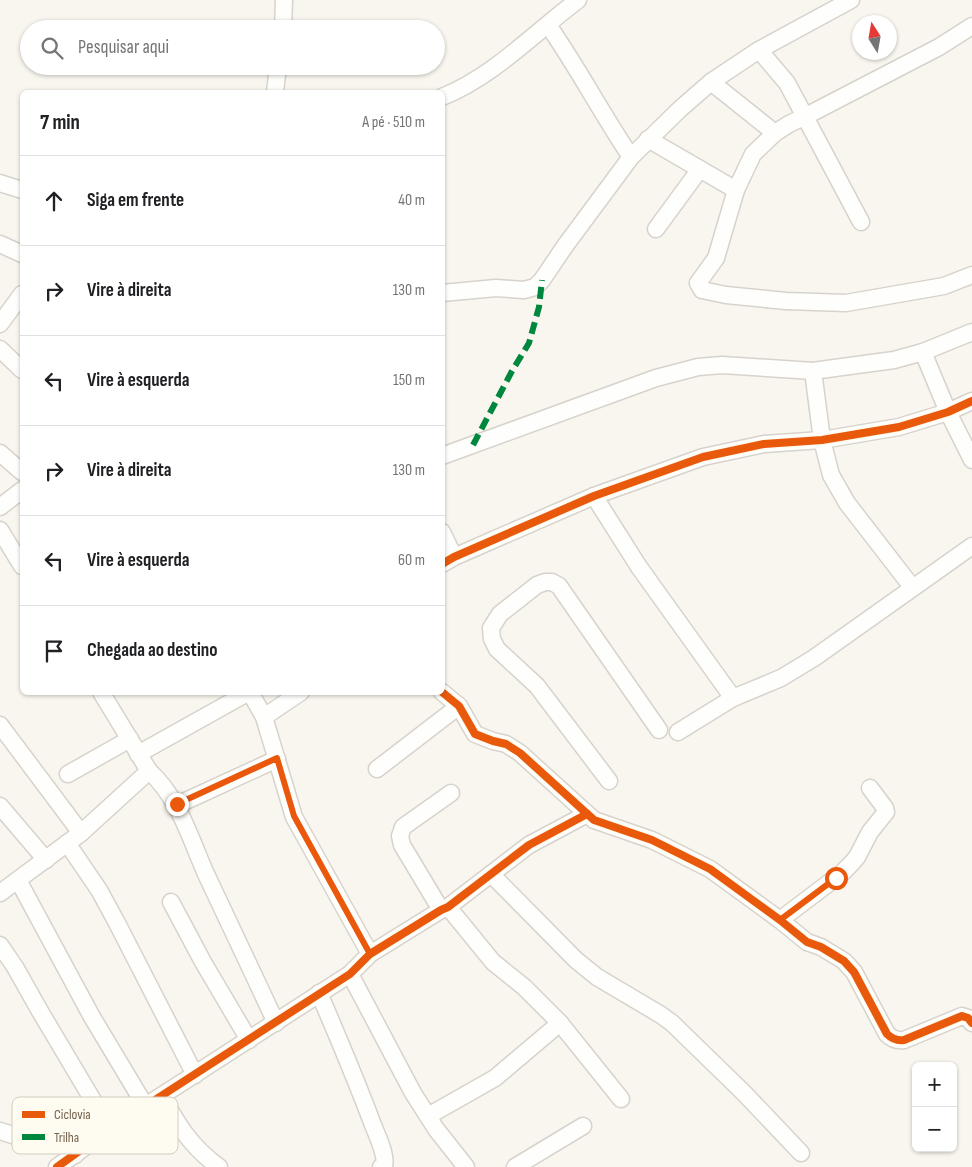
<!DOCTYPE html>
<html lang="pt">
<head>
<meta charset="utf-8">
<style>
	:root { --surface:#fff; --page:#f2f2f2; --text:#202124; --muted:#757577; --line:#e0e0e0 }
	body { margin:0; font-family:"Sofia Sans Condensed",sans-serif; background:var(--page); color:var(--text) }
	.controls { position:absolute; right:15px; bottom:15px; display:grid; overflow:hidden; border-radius:8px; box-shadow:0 1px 4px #0004 }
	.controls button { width:45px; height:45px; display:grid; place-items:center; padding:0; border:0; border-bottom:1px solid var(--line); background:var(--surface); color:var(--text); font:25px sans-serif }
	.compass { position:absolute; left:852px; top:15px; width:45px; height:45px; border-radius:50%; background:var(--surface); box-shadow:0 1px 4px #0004; rotate:349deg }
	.stop { position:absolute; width:15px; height:15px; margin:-11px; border:4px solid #ea580c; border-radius:50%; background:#fff }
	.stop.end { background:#ea580c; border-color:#fff; box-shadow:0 1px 5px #0008 }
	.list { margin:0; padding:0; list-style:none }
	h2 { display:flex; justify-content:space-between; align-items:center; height:65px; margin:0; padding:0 20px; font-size:21px }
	h2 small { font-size:16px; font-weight:400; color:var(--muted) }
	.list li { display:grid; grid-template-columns:32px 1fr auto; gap:15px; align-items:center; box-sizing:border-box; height:90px; padding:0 20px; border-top:1px solid var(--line) }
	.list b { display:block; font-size:19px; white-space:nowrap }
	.list em { font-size:16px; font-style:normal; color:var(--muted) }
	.icon { flex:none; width:28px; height:28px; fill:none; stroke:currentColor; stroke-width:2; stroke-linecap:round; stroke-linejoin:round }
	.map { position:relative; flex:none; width:972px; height:1167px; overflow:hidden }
	.search { position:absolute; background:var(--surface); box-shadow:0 1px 4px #0004; left:20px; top:20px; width:425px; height:55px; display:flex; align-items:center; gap:12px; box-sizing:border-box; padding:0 18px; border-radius:28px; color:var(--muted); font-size:19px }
	.panel { position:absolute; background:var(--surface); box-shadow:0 1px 4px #0004; left:20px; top:90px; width:425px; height:605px; border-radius:8px }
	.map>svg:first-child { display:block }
</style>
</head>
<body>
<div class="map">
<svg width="972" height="1167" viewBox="0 0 972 1167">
	<rect width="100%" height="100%" fill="#f8f6ee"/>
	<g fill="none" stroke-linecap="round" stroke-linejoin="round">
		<defs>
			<g id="minor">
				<path d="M 548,25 C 578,68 602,114 631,157"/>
				<path d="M 283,29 L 284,0"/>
				<path d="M 759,50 L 787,83 L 861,222"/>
				<path d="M 711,82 L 775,133 L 789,124 L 806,116 L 939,47 L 972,26"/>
				<path d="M 275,92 L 278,66"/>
				<path d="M 442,97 C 494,76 534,33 578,0"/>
				<path d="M 775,133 L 753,154 L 736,190 L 716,258 L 698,283 L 702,290 L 726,295 L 786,301 L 846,303 L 944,286 L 972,275"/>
				<path d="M 648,139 L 736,190"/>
				<path d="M 0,183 L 22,190"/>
				<path d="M 656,229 L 700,169"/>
				<path d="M 0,244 L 22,254"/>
				<path d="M 442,293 L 496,288 L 524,290 L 535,287 L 542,280 L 565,246 L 631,157 L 680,109 L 711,82 L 759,50 L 851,0"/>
				<path d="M 0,324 L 22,294"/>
				<path d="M 0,349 L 22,370"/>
				<path d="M 923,352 L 948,412 L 972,460"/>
				<path d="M 813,371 L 822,440 L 831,475 L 847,503 L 912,587"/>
				<path d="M 0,453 L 22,472"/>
				<path d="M 442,456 L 656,378 L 698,367 L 722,365 L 813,371 L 842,367 L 894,360 L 923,352 L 972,332"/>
				<path d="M 594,496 L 639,567 L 733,698"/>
				<path d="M 0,507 L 22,490"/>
				<path d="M 0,530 L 22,566"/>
				<path d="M 442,532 L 454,557"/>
				<path d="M 442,564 L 454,557 L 594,496 L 703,457 L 764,444 L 822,440 L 899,427 L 948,412 L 972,401"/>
				<path d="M 101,692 L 149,771 C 179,798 190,838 206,874 C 229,923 253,973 276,1023"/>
				<path d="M 250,692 L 264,717 L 294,817 L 370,954"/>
				<path d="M 442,692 L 459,706 L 475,734 L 493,741 L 506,744 L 520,753 L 594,820 L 652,840 L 710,869 L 780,920 L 807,942 L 821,947 L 844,961 L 854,972 L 887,1034 C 892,1039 897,1041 904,1040 L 962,1016 L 968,1018 L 972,1023"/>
				<path d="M 264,717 L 301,692"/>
				<path d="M 0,725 L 81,833"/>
				<path d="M 678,732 L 733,698 L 781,678 L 814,658 L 972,546"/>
				<path d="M 138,754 L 249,692"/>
				<path d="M 377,769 L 459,706"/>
				<path d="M 68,774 L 130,739"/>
				<path d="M 609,781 L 537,686 L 497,649 L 492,639 L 491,628 L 500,614 L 537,585 L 545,582 L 552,582 L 559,586 L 659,730"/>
				<path d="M 177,805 L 277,759"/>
				<path d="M 0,806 L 46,860"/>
				<path d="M 67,843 L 99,890 L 117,923 L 195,1075"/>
				<path d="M 491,874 L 576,960 L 597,977 L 661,1015 L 672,1023 L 744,1093 L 801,1153"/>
				<path d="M 18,880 L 92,1017 L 146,1107"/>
				<path d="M 0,893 L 81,833 L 149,771"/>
				<path d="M 171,902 L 203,962 L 249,1040"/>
				<path d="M 448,907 L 493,962 L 524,987 L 560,1023 L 621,1099"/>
				<path d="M 441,910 L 402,845 L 400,836 L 403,827 L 451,793"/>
				<path d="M 780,920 L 842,873 L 851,864 L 857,857 L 870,832 L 886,812 L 885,808 L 870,788"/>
				<path d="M 0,945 L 15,967 L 41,1013 L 110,1129"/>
				<path d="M 350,974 L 413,1093 L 436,1129 L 466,1167"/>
				<path d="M 319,993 C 338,1037 356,1080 373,1125 C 377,1135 387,1156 384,1166 L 381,1167"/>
				<path d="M 162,1096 C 178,1125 191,1147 219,1167"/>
				<path d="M 428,1116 L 495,1078 L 560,1023"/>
				<path d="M 0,1131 L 19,1137 L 53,1142 L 66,1146 L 75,1155"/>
				<path d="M 57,1167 L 110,1129 L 350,974 L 370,954 L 441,910 L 448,907 L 529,845 L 587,814"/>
				<path d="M 515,1167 L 583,1126"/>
			</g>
		</defs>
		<use href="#minor" stroke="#d7d3cc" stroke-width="19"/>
		<use href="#minor" stroke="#fefefc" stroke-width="16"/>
		<path stroke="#00873e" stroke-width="6" stroke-dasharray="12 6" stroke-linecap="butt" d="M 473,445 L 512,371 L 529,343 L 539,307 L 542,280"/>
		<defs>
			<g id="cycleway">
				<path d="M 442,564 L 454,557 L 594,496 L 703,457 L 764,444 L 822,440 L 899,427 L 948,412 L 972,401"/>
				<path d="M 442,692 L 459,706 L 475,734 L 493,741 L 506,744 L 520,753 L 594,820 L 652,840 L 710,869 L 780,920 L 807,942 L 821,947 L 844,961 L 854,972 L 887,1034 C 892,1039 897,1041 904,1040 L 962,1016 L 968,1018 L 972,1023"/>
				<path d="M 57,1167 L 110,1129 L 350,974 L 370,954 L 441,910 L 448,907 L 529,845 L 587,814"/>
			</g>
		</defs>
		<use href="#cycleway" stroke="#fefbf1" stroke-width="11"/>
		<use href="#cycleway" stroke="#e8590c" stroke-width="8"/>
	</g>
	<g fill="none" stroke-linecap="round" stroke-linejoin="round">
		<path stroke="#ea580c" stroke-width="6" d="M 177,804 L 277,758 L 294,816 L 370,954 L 441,910 L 448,907 L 529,845 L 587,814 L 594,820 L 652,840 L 710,869 L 780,920 L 836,878"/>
	</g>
	<rect x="12" y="1097" width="166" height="57" rx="8" fill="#fefbf1" stroke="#d5cdc0" stroke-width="1"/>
	<rect x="22" y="1111" width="23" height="7" fill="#e8590c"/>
	<rect x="22" y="1134" width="23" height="6" fill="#00873e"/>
	<g font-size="14" fill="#75624e">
		<text x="54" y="1119">Ciclovia</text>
		<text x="54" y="1142">Trilha</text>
	</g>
</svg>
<div class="controls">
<button>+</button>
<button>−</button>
</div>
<svg class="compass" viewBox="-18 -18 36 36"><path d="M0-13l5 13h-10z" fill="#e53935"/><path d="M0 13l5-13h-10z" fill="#757577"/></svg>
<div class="stop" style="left:836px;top:878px"></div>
<div class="stop end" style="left:177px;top:804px"></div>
<div class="search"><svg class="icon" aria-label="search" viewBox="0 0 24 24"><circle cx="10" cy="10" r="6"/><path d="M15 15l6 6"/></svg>Pesquisar aqui</div>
<section class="panel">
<h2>7 min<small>A pé · 510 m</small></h2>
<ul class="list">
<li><svg class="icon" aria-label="ahead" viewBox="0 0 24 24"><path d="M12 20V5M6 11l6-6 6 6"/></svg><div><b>Siga em frente</b></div><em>40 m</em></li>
<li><svg class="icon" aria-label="right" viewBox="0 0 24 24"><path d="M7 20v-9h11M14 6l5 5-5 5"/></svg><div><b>Vire à direita</b></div><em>130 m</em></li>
<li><svg class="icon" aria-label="left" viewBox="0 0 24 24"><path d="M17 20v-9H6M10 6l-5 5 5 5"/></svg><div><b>Vire à esquerda</b></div><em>150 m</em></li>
<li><svg class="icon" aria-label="right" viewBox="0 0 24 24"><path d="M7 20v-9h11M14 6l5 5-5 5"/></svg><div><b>Vire à direita</b></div><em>130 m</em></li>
<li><svg class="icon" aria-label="left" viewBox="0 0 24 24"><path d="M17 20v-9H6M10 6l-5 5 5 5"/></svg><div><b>Vire à esquerda</b></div><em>60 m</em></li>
<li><svg class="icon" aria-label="arrive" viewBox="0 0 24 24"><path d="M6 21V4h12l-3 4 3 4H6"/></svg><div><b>Chegada ao destino</b></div></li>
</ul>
</section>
</div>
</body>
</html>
